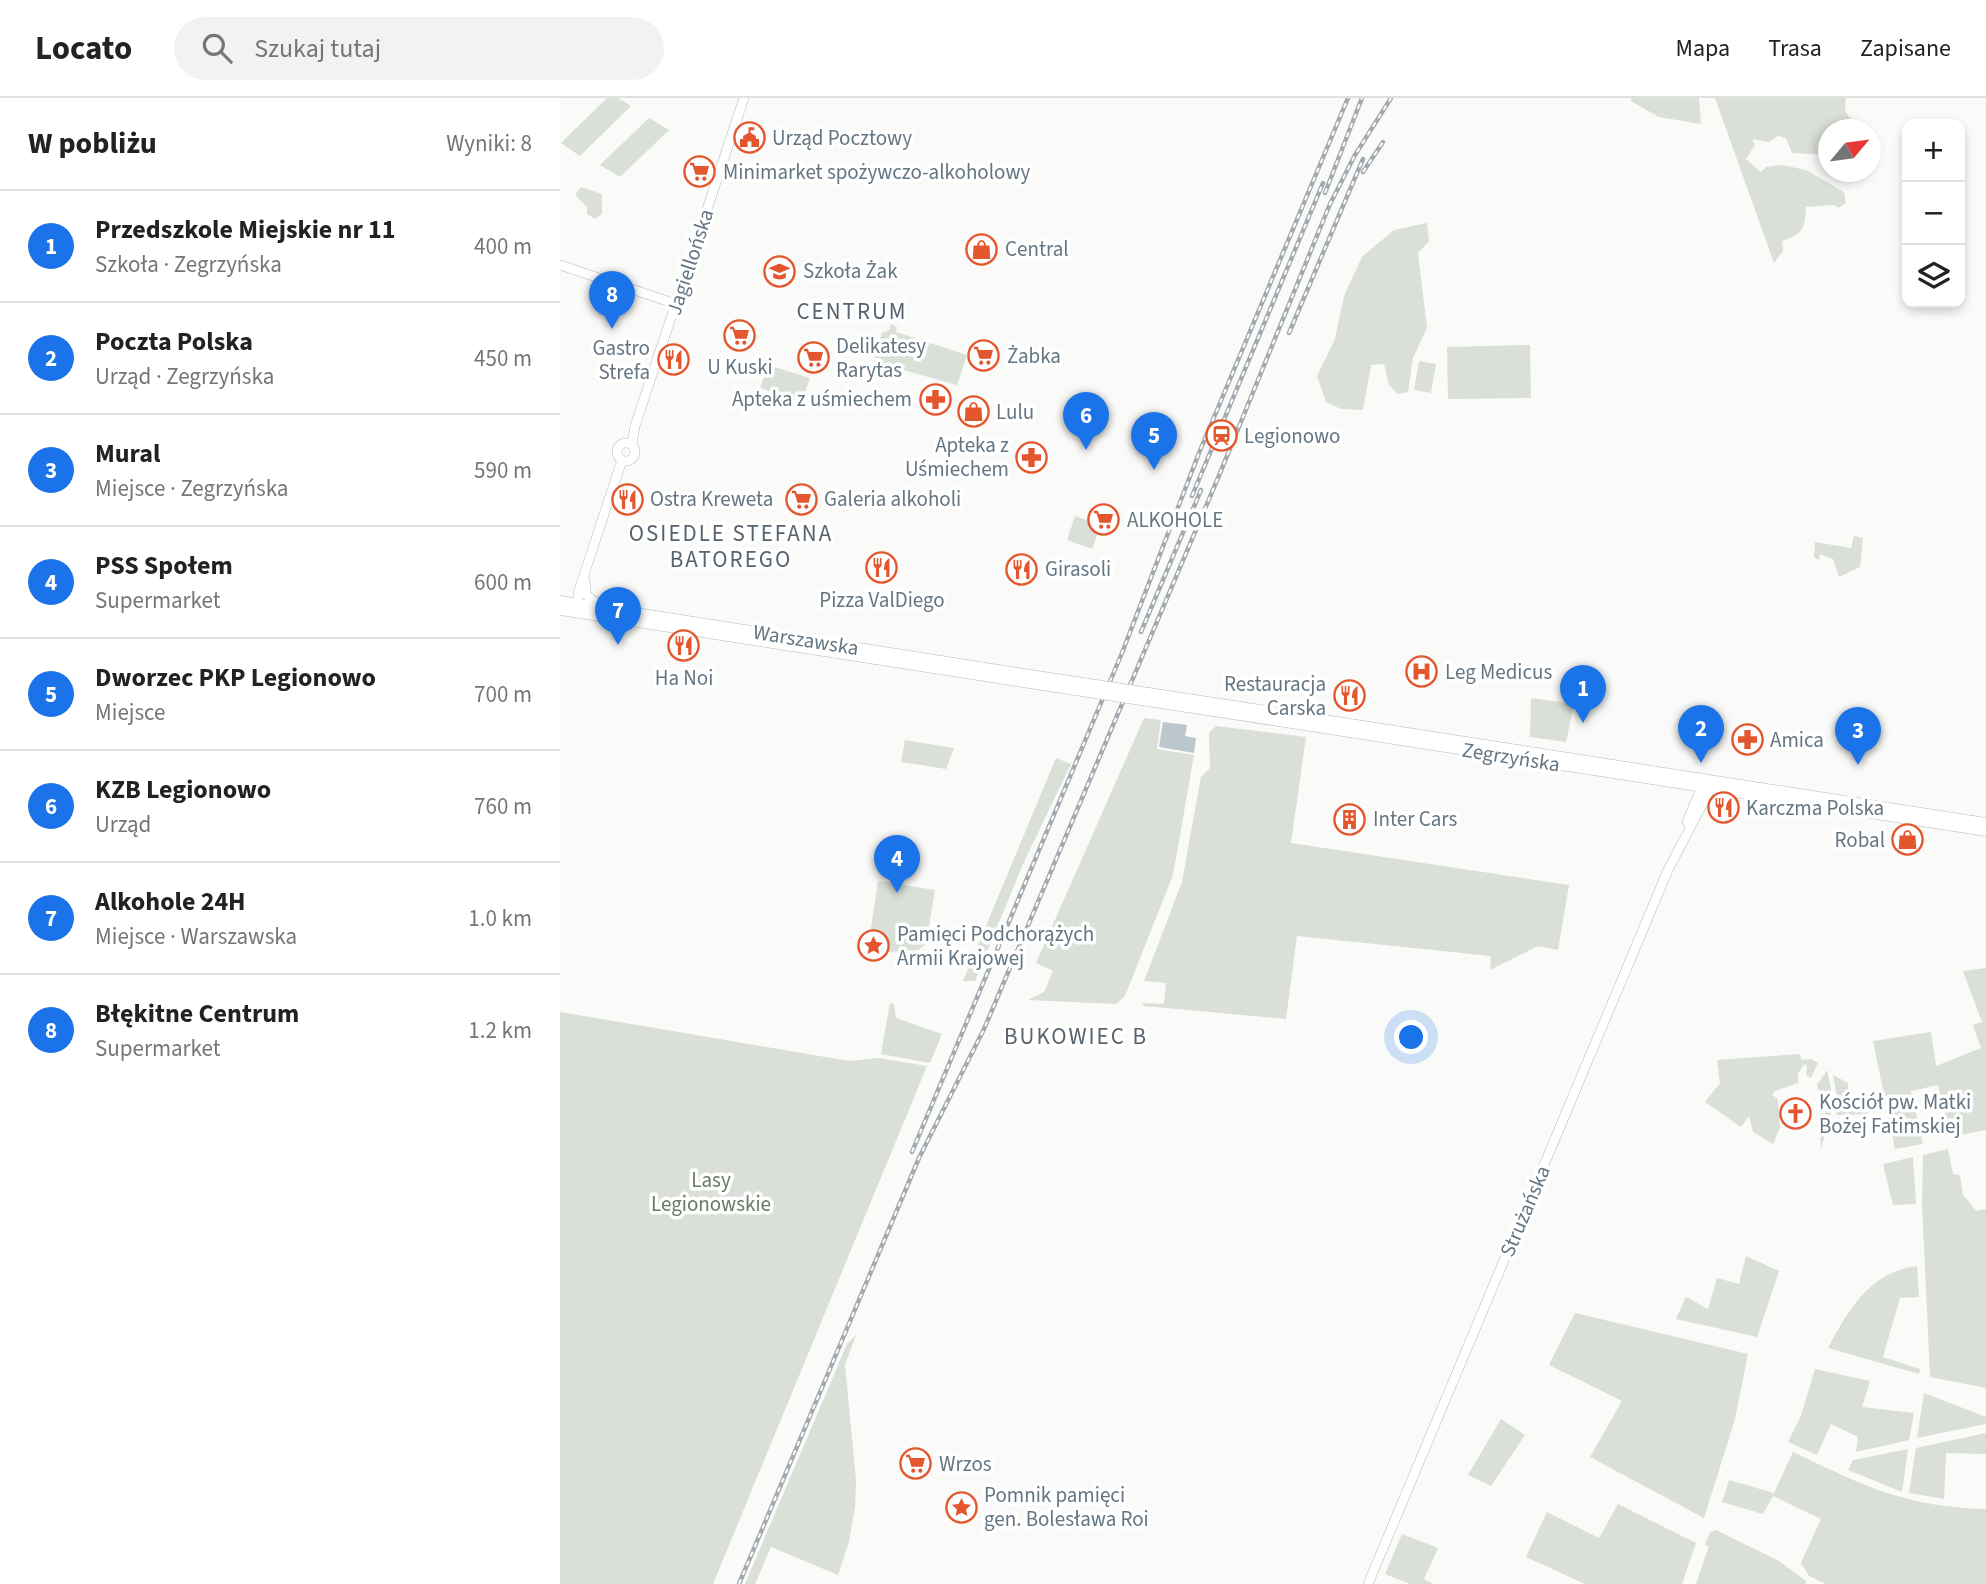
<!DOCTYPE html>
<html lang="pl">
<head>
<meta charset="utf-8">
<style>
	:root { --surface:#fff; --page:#f2f2f2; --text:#222; --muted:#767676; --line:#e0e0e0; --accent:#1a73e8 }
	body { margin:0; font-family:"Source Sans 3",sans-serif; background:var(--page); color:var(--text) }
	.controls { position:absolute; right:21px; top:21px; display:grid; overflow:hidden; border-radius:14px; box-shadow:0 4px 10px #0003 }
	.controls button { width:63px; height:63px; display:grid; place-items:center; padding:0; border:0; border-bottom:2px solid var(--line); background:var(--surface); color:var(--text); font:35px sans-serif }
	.compass { position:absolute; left:1258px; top:21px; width:63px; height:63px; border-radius:50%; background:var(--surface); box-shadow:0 4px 10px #0003; rotate:61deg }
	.you { position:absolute; left:852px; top:940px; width:24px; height:24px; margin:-18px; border:5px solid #fff; border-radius:50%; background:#1a73e8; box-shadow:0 0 0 10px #1a73e833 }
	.badge { display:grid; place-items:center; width:46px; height:46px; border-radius:50%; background:var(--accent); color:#fff; font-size:23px; font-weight:700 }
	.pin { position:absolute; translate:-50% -58px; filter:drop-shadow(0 2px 4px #0008) }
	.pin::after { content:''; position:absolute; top:37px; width:24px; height:21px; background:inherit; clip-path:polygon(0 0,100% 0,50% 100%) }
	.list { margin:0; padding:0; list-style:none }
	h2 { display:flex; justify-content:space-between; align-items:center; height:91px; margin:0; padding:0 28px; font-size:30px }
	h2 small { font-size:23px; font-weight:400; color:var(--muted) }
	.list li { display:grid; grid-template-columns:46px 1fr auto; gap:21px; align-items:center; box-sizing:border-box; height:112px; padding:0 28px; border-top:2px solid var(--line) }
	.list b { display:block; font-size:26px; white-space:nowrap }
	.list p { margin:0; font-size:23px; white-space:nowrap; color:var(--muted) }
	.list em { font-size:23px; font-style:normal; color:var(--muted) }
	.icon { flex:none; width:38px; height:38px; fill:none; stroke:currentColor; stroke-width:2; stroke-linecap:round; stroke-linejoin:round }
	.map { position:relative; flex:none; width:1426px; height:1486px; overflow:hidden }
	header { display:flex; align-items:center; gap:42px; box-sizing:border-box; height:98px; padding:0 35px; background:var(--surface); border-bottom:2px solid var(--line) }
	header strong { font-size:33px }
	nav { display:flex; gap:38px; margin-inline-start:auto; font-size:24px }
	.search { width:490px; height:63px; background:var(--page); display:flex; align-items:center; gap:18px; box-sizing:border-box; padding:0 24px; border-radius:38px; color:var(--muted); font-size:26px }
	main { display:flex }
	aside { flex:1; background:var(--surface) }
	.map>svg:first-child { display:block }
</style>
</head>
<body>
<header>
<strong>Locato</strong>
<div class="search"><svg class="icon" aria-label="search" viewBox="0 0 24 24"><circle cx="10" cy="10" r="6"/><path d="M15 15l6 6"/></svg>Szukaj tutaj</div>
<nav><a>Mapa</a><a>Trasa</a><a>Zapisane</a></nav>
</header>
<main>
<aside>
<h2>W pobliżu<small>Wyniki: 8</small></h2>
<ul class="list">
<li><span class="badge">1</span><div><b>Przedszkole Miejskie nr 11</b><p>Szkoła · Zegrzyńska</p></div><em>400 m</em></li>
<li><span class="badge">2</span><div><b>Poczta Polska</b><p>Urząd · Zegrzyńska</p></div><em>450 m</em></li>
<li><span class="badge">3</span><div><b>Mural</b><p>Miejsce · Zegrzyńska</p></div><em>590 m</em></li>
<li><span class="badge">4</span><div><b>PSS Społem</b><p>Supermarket</p></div><em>600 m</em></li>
<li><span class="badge">5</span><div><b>Dworzec PKP Legionowo</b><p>Miejsce</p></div><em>700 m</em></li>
<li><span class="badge">6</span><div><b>KZB Legionowo</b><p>Urząd</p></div><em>760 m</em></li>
<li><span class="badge">7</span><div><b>Alkohole 24H</b><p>Miejsce · Warszawska</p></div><em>1.0 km</em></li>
<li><span class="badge">8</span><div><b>Błękitne Centrum</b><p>Supermarket</p></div><em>1.2 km</em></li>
</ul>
</aside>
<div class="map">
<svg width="1426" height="1486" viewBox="0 0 1426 1486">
	<rect width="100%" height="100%" fill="#fafaf8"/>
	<g fill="#dadfd7">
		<path d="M 47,0 L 58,0 L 71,8 L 20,58 L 1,45 Z"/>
		<path d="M 1071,0 L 1139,0 L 1141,26 L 1099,19 L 1071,3 Z"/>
		<path d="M 1155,0 L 1286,0 C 1283,14 1287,19 1299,26 L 1290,31 L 1268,32 L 1268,57 L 1232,55 L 1226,40 L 1218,38 L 1209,44 L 1192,41 L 1195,47 L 1186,61 L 1201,74 L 1206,69 L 1222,67 L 1246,72 L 1284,94 L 1286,105 L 1278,110 L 1274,107 L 1246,109 C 1245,129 1243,137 1222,143 L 1223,153 L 1214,165 Z"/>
		<path d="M 89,20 L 109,32 L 60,79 L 40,67 Z"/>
		<path d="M 21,89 L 42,96 L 42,116 L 35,121 L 27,116 L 27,109 L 15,97 Z"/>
		<path d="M 867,125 L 869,143 L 858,155 L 867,230 L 853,260 L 848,294 L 838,296 L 829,287 L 824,266 L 811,267 L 803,312 L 781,311 L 766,304 L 757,278 L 775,241 L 784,198 L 802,159 L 834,132 Z"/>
		<path d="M 331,226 L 337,229 L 336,234 L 407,257 L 397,287 L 318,265 L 319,260 L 314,259 L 322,235 L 329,232 Z"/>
		<path d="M 970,247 L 971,300 L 888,301 L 887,249 Z"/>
		<path d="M 859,263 L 876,266 L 871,295 L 854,292 Z"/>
		<path d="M 208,267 L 250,280 L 242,304 L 200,290 Z"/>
		<path d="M 515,418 L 541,427 L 532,451 L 507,442 Z"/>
		<path d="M 1294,438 L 1303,440 L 1300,469 L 1279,479 L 1273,461 L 1260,456 L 1259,462 L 1254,459 L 1255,444 L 1291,450 Z"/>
		<path d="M 971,600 L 1014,606 L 1006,644 L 970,639 Z"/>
		<path d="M 584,620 L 601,622 L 597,651 L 634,657 L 613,777 L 565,898 L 556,906 L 468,902 L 484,894 L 493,873 L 476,865 Z"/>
		<path d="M 656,628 L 746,639 L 731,745 L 1009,787 L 998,852 L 978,848 L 930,872 L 931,858 L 737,838 L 726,921 L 584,908 L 582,905 L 604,906 L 606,885 L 584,883 L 622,784 L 641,679 L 650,670 L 649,635 Z"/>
		<path d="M 345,642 L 394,650 L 386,671 L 341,664 Z"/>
		<path d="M 496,660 L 511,666 L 463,766 L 415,883 L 403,883 Z"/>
		<path d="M 318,783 L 375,792 L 366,846 L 357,853 L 326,854 L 313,851 L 309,844 Z"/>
		<path d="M 1426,870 L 1426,1032 L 1390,1039 L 1378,987 L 1351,993 L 1363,1046 L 1335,1051 L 1313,943 L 1371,934 L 1376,968 L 1421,950 L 1413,927 L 1422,924 L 1403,873 Z"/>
		<path d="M 330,905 L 334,906 L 336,920 L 382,936 L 370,965 L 321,956 Z"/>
		<path d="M 0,914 L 289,963 L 319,960 L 367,968 L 153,1486 L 0,1486 Z"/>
		<path d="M 1239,956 L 1242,962 L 1251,961 L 1258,965 L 1251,980 L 1246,977 L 1247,968 L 1245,966 L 1238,975 L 1238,985 L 1215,993 L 1212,997 L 1218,1001 L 1220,1030 L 1213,1046 L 1193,1034 L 1189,1018 L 1181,1029 L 1145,1004 L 1160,985 L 1157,962 Z"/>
		<path d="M 1267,972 L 1274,1005 L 1261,1050 L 1259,1016 L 1266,1015 L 1257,987 Z"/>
		<path d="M 1273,977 L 1288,985 L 1288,997 L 1306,1005 L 1308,1020 L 1304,1020 L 1304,1016 L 1276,1017 L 1278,1005 Z"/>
		<path d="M 1388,1051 L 1393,1076 L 1400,1077 L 1403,1097 L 1416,1113 L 1426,1111 L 1426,1290 L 1370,1279 L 1362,1106 L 1363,1057 Z"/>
		<path d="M 1353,1059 L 1356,1106 L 1333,1107 L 1323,1066 Z"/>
		<path d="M 1186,1158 L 1219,1173 L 1197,1239 L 1116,1221 L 1126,1199 L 1148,1211 L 1157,1180 L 1179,1186 Z"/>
		<path d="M 1357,1168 L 1359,1199 L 1340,1200 L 1323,1259 L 1360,1271 L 1359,1276 L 1268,1250 C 1288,1212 1311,1173 1357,1168 Z"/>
		<path d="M 1015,1215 L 1188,1256 L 1175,1321 L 1144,1420 L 1030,1359 L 1062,1303 L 989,1267 Z"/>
		<path d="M 296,1237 L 285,1267 L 296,1382 L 295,1409 L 289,1444 L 278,1477 L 211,1449 L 195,1486 L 185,1486 L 287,1246 Z"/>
		<path d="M 1255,1271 L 1310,1283 L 1302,1309 L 1354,1315 L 1349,1342 L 1296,1354 L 1298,1339 L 1271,1326 L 1257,1357 L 1228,1344 L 1241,1318 Z"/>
		<path d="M 1364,1295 L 1426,1319 L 1426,1326 L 1357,1340 Z"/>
		<path d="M 941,1321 L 965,1337 L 931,1388 L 908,1377 Z"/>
		<path d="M 1426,1335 L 1426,1356 L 1386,1355 L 1384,1401 L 1349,1395 L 1356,1350 Z"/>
		<path d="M 1348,1351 L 1342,1394 L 1288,1372 L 1293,1362 Z"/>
		<path d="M 1233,1354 C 1305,1388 1345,1409 1426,1411 L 1426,1486 L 1266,1486 L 1249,1478 L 1241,1465 L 1261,1421 L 1213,1398 L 1203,1416 L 1162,1404 L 1169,1382 L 1214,1395 Z"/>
		<path d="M 1058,1406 L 1136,1445 L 1122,1486 L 1025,1486 L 966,1459 L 987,1414 L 1039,1440 Z"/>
		<path d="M 1156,1432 L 1219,1463 L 1246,1483 L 1245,1486 L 1136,1486 L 1149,1448 L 1145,1447 L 1150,1434 Z"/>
		<path d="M 842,1436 L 878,1450 L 864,1481 L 873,1486 L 850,1486 L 825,1476 Z"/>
	</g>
	<path fill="#bbc7cb" d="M 603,624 L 627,627 L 625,638 L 636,640 L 634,655 L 599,649 Z"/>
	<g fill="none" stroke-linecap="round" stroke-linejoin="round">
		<defs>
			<g id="secondary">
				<path d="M 0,167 L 116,206"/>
				<circle cx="66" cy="354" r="9"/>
				<path d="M 72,346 L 75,328 L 184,0"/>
				<path d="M 25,482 L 26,497 L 42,509"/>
				<path d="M 18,509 L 18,495 L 62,362"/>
				<path d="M 1127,724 L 1143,686"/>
				<path d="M 808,1486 L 1108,772 L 1153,686"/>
			</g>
			<g id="primary">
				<path d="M 0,503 L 477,578"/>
				<path d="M 0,512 L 476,586"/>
				<path d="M 674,608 L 1426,725"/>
				<path d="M 673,616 L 1426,733"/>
			</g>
		</defs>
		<use href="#secondary" stroke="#b3babf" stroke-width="10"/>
		<use href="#primary" stroke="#b5babe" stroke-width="11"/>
		<use href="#secondary" stroke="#fff" stroke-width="9"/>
		<use href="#primary" stroke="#fff" stroke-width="10"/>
		<defs>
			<g id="rail">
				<path d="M 803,74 L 823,44"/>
				<path d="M 765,95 L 802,0"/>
				<path d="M 729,235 L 803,61"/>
				<path d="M 632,398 L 763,85"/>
				<path d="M 581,534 L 641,392"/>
				<path d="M 352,1054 L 562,555 L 639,355 L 788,0"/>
				<path d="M 179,1486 L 359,1060 L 424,931 L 658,380 L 770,106 L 795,57 L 831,0"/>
			</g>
		</defs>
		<use href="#rail" stroke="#a2aab0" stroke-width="4.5"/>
		<use href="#rail" stroke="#fff" stroke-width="2" stroke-dasharray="5" stroke-linecap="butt"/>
		<defs>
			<g id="primary-bridge">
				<path d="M 477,578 L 674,608"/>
				<path d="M 476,586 L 673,616"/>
			</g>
		</defs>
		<use href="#primary-bridge" stroke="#b5babe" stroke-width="11" stroke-linecap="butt"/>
		<use href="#primary-bridge" stroke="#fff" stroke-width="10"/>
	</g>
	<defs>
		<symbol id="civic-ring" viewBox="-11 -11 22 22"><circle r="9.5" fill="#fff" stroke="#e4572e" stroke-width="1.5"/><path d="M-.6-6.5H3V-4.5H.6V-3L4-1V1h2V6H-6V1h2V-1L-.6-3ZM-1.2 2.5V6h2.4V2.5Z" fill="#e4572e"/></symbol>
		<symbol id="supermarket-ring" viewBox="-11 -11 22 22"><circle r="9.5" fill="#fff" stroke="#e4572e" stroke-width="1.5"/><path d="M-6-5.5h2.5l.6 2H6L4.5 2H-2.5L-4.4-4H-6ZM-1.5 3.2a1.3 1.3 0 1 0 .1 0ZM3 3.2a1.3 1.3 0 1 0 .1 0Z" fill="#e4572e"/></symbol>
		<symbol id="shop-ring" viewBox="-11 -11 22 22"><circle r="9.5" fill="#fff" stroke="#e4572e" stroke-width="1.5"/><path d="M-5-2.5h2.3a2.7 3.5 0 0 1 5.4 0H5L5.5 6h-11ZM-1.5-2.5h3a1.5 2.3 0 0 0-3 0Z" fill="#e4572e"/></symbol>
		<symbol id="school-ring" viewBox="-11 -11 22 22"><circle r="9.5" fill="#fff" stroke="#e4572e" stroke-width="1.5"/><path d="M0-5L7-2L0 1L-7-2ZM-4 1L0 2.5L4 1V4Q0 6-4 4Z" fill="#e4572e"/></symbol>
		<symbol id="restaurant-ring" viewBox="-11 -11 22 22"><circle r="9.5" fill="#fff" stroke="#e4572e" stroke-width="1.5"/><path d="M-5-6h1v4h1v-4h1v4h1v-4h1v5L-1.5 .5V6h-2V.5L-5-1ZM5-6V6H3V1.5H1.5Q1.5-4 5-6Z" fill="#e4572e"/></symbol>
		<symbol id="pharmacy-ring" viewBox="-11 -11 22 22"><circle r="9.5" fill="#fff" stroke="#e4572e" stroke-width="1.5"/><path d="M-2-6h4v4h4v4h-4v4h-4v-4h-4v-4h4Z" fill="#e4572e"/></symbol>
		<symbol id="station-ring" viewBox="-11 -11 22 22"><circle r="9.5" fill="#fff" stroke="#e4572e" stroke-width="1.5"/><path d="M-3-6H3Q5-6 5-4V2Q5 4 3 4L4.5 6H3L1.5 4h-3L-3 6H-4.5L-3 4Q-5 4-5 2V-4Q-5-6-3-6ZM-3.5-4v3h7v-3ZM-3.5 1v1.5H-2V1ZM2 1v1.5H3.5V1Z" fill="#e4572e"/></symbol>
		<symbol id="hospital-ring" viewBox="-11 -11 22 22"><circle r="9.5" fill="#fff" stroke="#e4572e" stroke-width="1.5"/><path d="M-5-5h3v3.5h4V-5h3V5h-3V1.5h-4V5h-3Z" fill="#e4572e"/></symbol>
		<symbol id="building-ring" viewBox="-11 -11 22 22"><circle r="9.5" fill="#fff" stroke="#e4572e" stroke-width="1.5"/><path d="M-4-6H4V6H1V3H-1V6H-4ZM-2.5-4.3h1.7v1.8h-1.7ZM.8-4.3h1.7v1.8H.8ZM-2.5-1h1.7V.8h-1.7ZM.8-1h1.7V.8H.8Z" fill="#e4572e"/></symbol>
		<symbol id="sight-ring" viewBox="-11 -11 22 22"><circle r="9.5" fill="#fff" stroke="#e4572e" stroke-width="1.5"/><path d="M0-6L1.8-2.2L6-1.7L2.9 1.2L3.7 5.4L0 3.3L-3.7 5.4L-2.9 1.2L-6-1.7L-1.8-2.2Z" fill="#e4572e"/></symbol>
		<symbol id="church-ring" viewBox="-11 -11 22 22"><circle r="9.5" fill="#fff" stroke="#e4572e" stroke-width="1.5"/><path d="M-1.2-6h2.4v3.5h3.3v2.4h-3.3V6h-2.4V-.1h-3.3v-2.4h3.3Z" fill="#e4572e"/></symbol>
	</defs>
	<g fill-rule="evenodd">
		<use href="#civic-ring" x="172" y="22" width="35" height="35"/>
		<use href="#supermarket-ring" x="122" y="56" width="35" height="35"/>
		<use href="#shop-ring" x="404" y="134" width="35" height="35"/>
		<use href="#school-ring" x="202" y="156" width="35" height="35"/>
		<use href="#supermarket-ring" x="162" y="220" width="35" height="35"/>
		<use href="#supermarket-ring" x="406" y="240" width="35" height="35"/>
		<use href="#supermarket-ring" x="236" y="242" width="35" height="35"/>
		<use href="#restaurant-ring" x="96" y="244" width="35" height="35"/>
		<use href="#pharmacy-ring" x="358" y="284" width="35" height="35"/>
		<use href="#shop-ring" x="396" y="296" width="35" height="35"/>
		<use href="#station-ring" x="644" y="320" width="35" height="35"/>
		<use href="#pharmacy-ring" x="454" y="342" width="35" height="35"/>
		<use href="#restaurant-ring" x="50" y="384" width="35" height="35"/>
		<use href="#supermarket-ring" x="224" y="384" width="35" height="35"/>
		<use href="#supermarket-ring" x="526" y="404" width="35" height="35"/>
		<use href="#restaurant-ring" x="304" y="452" width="35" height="35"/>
		<use href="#restaurant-ring" x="444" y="454" width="35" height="35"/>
		<use href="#restaurant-ring" x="106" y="530" width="35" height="35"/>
		<use href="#hospital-ring" x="844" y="556" width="35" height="35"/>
		<use href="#restaurant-ring" x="772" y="580" width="35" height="35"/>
		<use href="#pharmacy-ring" x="1170" y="624" width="35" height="35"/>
		<use href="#restaurant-ring" x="1146" y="692" width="35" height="35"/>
		<use href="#building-ring" x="772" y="704" width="35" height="35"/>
		<use href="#shop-ring" x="1330" y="724" width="35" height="35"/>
		<use href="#sight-ring" x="296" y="830" width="35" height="35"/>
		<use href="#church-ring" x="1218" y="998" width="35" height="35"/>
		<use href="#supermarket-ring" x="338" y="1348" width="35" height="35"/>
		<use href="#sight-ring" x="384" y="1392" width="35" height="35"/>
	</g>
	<g text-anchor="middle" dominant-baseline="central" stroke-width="7" stroke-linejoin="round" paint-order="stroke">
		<g font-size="21" fill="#657683" stroke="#fff" text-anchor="start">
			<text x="212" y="40">Urząd Pocztowy</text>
			<text x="163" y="74">Minimarket spożywczo-alkoholowy</text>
			<text x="445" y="151">Central</text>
			<text x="243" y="173">Szkoła Żak</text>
			<text x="276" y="248">Delikatesy<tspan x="276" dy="24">Rarytas</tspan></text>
			<text x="90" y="250" text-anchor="end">Gastro<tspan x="90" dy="24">Strefa</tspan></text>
			<text x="447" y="258">Żabka</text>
			<text x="180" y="269" text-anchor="middle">U Kuski</text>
			<text x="352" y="301" text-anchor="end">Apteka z uśmiechem</text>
			<text x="436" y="314">Lulu</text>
			<text x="684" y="338">Legionowo</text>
			<text x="449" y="347" text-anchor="end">Apteka z<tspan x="449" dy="24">Uśmiechem</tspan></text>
			<text x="90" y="401">Ostra Kreweta</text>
			<text x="264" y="401">Galeria alkoholi</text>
			<text x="567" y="422">ALKOHOLE</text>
			<text x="485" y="471">Girasoli</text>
			<text x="322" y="502" text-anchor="middle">Pizza ValDiego</text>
			<text x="885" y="574">Leg Medicus</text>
			<text x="124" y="580" text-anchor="middle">Ha Noi</text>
			<text x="766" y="586" text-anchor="end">Restauracja<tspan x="766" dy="24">Carska</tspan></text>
			<text x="1210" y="642">Amica</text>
			<text x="1186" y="710">Karczma Polska</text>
			<text x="813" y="721">Inter Cars</text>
			<text x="1325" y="742" text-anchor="end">Robal</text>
			<text x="337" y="836">Pamięci Podchorążych<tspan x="337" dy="24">Armii Krajowej</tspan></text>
			<text x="1259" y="1004">Kościół pw. Matki<tspan x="1259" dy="24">Bożej Fatimskiej</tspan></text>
			<text x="379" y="1366">Wrzos</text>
			<text x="424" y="1397">Pomnik pamięci<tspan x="424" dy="24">gen. Bolesława Roi</tspan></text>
		</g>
		<g font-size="21" fill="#657683" stroke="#fff">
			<text transform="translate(130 164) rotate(-72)">Jagiellońska</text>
			<text transform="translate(246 542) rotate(9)">Warszawska</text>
			<text transform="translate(951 659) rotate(9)">Zegrzyńska</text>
			<text transform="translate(965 1113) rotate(-67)">Strużańska</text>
		</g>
		<g font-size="21" fill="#687a64" stroke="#fff">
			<text x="151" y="1082">Lasy<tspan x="151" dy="24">Legionowskie</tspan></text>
		</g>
		<g font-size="23" letter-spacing="2" fill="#57646e" stroke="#fff">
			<text x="292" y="213">CENTRUM</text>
			<text x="171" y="435">OSIEDLE STEFANA<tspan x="171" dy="26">BATOREGO</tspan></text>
			<text x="516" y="938">BUKOWIEC B</text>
		</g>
	</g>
</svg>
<div class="controls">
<button>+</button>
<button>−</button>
<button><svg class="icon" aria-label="layers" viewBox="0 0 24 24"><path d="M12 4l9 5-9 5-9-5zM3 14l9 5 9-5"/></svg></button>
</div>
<svg class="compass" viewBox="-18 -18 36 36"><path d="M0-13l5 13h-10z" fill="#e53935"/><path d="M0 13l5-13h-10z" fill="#767676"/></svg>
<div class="you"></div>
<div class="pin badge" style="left:1023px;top:625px">1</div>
<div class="pin badge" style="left:1141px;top:665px">2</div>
<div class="pin badge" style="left:1298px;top:667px">3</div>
<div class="pin badge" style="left:337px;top:795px">4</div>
<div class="pin badge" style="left:594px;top:372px">5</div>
<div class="pin badge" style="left:526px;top:352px">6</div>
<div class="pin badge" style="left:58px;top:547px">7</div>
<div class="pin badge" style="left:52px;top:231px">8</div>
</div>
</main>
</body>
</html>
